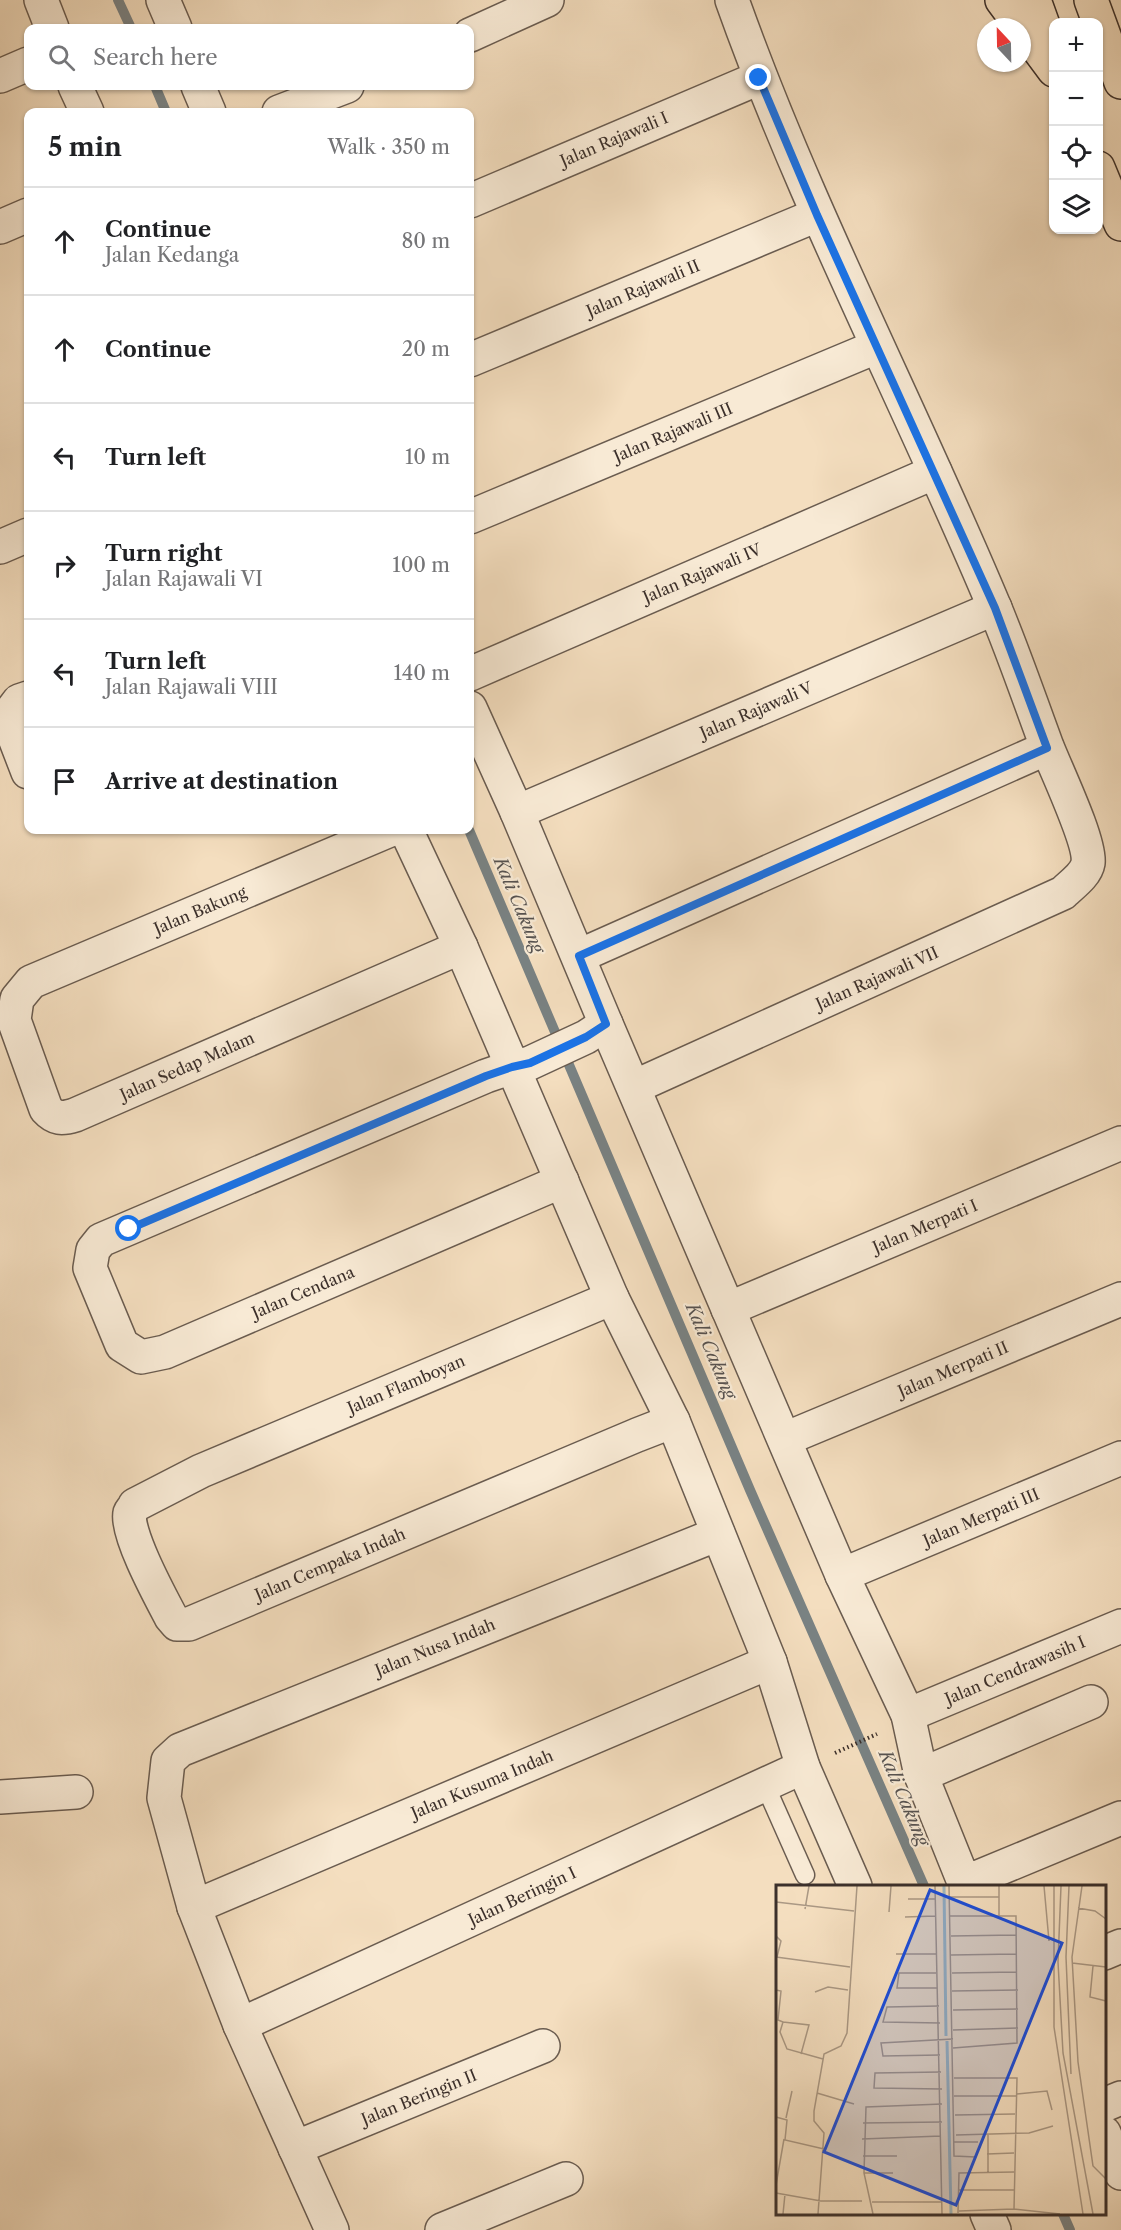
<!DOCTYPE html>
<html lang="en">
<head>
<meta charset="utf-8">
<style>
	:root { --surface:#fff; --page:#f6f6f6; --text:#202124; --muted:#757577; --line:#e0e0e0 }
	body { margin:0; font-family:"Libre Caslon Text",serif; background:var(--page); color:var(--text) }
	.controls { position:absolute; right:18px; top:18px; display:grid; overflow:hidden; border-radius:12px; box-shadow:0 2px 4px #0004 }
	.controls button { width:54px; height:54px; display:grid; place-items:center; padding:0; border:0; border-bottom:2px solid var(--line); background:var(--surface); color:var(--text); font:30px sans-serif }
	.compass { position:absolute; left:977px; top:18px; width:54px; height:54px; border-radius:50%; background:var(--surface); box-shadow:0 2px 4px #0004; rotate:338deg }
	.stop { position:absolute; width:18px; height:18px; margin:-14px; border:4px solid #1a73e8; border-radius:50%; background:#fff }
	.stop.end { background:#1a73e8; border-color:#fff; box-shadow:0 2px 6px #0008 }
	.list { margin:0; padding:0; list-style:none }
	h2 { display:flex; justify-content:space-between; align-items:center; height:78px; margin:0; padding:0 24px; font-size:26px }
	h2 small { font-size:20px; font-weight:400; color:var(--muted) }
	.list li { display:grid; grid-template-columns:39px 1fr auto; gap:18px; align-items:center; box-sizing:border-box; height:108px; padding:0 24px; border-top:2px solid var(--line) }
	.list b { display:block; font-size:22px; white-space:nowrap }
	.list p { margin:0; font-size:20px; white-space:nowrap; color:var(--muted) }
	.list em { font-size:20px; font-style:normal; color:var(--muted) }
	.icon { flex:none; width:33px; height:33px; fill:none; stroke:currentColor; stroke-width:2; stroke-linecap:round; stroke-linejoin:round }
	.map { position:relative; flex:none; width:1121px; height:2230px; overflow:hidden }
	.search { position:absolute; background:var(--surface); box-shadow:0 2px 4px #0004; left:24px; top:24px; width:450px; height:66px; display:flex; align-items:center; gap:15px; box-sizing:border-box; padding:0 21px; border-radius:12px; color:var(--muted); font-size:22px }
	.panel { position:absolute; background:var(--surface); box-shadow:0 2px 4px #0004; left:24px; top:108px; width:450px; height:726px; border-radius:12px }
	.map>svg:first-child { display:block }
</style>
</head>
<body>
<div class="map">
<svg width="1121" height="2230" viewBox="0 0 1121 2230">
	<rect width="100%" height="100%" fill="#f4debf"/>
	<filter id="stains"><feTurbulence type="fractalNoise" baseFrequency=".00333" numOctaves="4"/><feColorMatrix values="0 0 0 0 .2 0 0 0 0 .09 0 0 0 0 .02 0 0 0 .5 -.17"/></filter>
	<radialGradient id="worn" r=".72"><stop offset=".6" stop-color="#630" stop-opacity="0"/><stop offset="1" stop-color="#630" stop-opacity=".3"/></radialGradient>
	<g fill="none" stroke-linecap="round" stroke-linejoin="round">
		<g stroke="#798283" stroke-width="10">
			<path d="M 118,0 L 131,28"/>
			<path d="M 155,86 L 166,112"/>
			<path d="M 469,830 L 750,1490 L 924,1886"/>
			<path d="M 1063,2214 L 1070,2230"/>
		</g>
		<defs>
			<path id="service" d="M 765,1785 L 805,1875"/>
			<g id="minor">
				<path d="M 41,0 L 52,28"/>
				<path d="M 163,0 L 175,28"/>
				<path d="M 470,35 L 547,0"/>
				<path d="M 0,76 L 28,64"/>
				<path d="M 75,86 L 87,112"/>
				<path d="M 198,86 L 209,112"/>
				<path d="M 279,112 L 347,86"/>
				<path d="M 470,201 L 759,78"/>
				<path d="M 0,227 L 28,215"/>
				<path d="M 470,360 L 817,215"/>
				<path d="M 470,517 L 876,347"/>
				<path d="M 0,547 L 28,535"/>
				<path d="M 470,674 L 935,472"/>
				<path d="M 28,698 L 19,701 L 10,713 L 11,728 L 28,772"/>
				<path d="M 470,708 L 517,812 L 606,1024 L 842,1575 L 908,1715 L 921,1775 L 962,1877 L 969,1881 L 1121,1818"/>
				<path d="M 517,812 L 995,608"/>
				<path d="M 390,830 L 31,982 L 17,999 L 14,1020 L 46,1109 C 55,1119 62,1119 75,1115 L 461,947"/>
				<path d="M 406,830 L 461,947 L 612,1298 L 673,1421 L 770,1662 L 803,1767 L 855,1886"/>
				<path d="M 579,956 L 1047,748"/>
				<path d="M 634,1087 L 1063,893 C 1071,885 1086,875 1088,863 C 1091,842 1055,768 1046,744 C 1029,698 1013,651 994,606 C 909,403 806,208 732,0"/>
				<path d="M 562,1181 L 165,1352 L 141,1357 L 122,1345 L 90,1268 L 93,1250 L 101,1240 L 486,1076 L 512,1067 L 530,1063 L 586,1037 L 606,1024"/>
				<path d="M 612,1298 L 201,1471 L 135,1505 C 134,1508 131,1510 130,1513 C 125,1532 161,1598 171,1617 L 177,1624 L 189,1624 L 637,1435 L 673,1421"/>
				<path d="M 728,1309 L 1121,1143"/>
				<path d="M 785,1439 L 1121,1299"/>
				<path d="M 842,1575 L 1121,1458"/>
				<path d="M 908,1715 L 1121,1626"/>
				<path d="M 921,1775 L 1091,1702"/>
				<path d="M 0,1797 L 76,1792"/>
				<path d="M 194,1907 L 770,1662"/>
				<path d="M 1104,1953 L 1121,1946"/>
				<path d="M 240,2025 L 803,1767"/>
				<path d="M 1104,2105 L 1121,2098"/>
				<path d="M 1104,2133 L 1121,2173"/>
				<path d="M 295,2148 L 543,2046"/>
				<path d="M 987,2214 L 994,2230"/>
				<path d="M 332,2230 L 240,2025 L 194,1907 L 164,1798 L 168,1761 L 180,1750 L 718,1534"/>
				<path d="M 442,2230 L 566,2179"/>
			</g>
			<g id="motorway">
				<path d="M 1002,0 L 1054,70"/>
				<path d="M 1034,0 L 1052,50"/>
				<path d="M 1091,0 L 1121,82"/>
				<path d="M 1098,168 L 1121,224"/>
			</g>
		</defs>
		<use href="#service" stroke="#6a5c50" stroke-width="21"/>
		<use href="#minor" stroke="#6a5c50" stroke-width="36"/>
		<use href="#motorway" stroke="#3c302b" stroke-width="36"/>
		<path stroke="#3c302b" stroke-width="4" stroke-dasharray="1.5 3" stroke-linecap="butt" d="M 835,1753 L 877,1734"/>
		<use href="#service" stroke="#f8ead5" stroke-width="18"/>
		<use href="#minor" stroke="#f8ead5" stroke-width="33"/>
		<use href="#motorway" stroke="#f4debf" stroke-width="33"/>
	</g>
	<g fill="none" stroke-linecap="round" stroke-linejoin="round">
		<path stroke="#1a73e8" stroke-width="8" d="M 129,1229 L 486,1076 L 512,1067 L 530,1063 L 586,1037 L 606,1024 L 579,956 L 1047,748 L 995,608 L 817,215 L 759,78"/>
	</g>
	<g text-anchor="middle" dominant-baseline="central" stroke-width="4.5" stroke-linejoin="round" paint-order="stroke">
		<g font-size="16" fill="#3c302b" stroke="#f8ead5">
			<text transform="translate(614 139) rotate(-23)">Jalan Rajawali I</text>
			<text transform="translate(643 288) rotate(-23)">Jalan Rajawali II</text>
			<text transform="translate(673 432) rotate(-23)">Jalan Rajawali III</text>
			<text transform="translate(702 573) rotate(-23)">Jalan Rajawali IV</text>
			<text transform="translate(756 710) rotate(-23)">Jalan Rajawali V</text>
			<text transform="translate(200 910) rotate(-23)">Jalan Bakung</text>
			<text transform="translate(877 978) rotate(-24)">Jalan Rajawali VII</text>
			<text transform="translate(187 1066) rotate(-24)">Jalan Sedap Malam</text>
			<text transform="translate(925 1226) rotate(-23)">Jalan Merpati I</text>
			<text transform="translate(303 1292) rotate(-23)">Jalan Cendana</text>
			<text transform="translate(953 1369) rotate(-23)">Jalan Merpati II</text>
			<text transform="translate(406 1384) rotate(-23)">Jalan Flamboyan</text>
			<text transform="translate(981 1517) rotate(-23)">Jalan Merpati III</text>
			<text transform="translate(330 1564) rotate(-23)">Jalan Cempaka Indah</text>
			<text transform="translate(435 1647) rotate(-22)">Jalan Nusa Indah</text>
			<text transform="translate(1015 1670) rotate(-23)">Jalan Cendrawasih I</text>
			<text transform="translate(482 1784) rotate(-23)">Jalan Kusuma Indah</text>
			<text transform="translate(522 1896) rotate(-25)">Jalan Beringin I</text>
			<text transform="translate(419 2097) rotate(-22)">Jalan Beringin II</text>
		</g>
		<g font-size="18" font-style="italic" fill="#565250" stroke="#f8ead5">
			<text transform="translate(519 905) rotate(67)">Kali Cakung</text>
			<text transform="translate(711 1351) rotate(67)">Kali Cakung</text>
			<text transform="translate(904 1798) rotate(67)">Kali Cakung</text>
		</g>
	</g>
	<g transform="translate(776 1885)">
		<rect width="330" height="330" fill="#f4debf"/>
		<path fill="none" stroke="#a2b9be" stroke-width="3" d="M 168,1 L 170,151M 171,156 L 175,329"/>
		<path fill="none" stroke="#aa9884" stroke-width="1.5" d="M 159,1 L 166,329M 173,1 L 178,271 L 200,272M 268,1 L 273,56M 278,1 L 278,142 L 307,329M 285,1 L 282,77 L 287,168 L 317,329M 293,1 L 290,72 L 295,189M 306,1 L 296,72 L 302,177 L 317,281 L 330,294M 174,12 L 223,12M 132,14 L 159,14M 0,17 L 78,26M 302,23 L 319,26 L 330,34M 29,24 L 33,1M 113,27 L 115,1M 174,31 L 240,31 L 241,158 L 177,163M 223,31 L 223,1M 129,32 L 159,31M 0,51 L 5,56 L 1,72M 175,51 L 240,50M 120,69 L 160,69M 175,70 L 240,69M 0,72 L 74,82M 296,78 L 330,82M 317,81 L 314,112 L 330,116M 160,88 L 123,88 L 121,103 L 161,103M 176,88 L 241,87M 0,105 L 5,106 L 2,135 L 7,137 L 4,147 L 11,164 L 47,174M 176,106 L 242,105M 39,107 L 52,102 L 72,105M 163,121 L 111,122 L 107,137 L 164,138M 177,125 L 242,124M 7,137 L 33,140 L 25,169M 177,145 L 242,143M 164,170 L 107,171 L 105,158 L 177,154M 165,187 L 99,188 L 98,203 L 166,204M 178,193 L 241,193 L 238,324M 41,208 L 78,219M 241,209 L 271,206 L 276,225M 178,211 L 240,211M 179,230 L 239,229M 0,232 L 11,235 L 9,255 L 48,264M 10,233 L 16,206M 87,238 L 166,237M 212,249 L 212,287M 180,250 L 253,248 L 277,241M 86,254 L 165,251M 178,257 L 202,257M 211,269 L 238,268M 87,271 L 121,271M 88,288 L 117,288M 0,300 L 8,254M 183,305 L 238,305M 0,308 L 45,316 L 86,316M 96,317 L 165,317M 183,326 L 238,324 L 284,329M 182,328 L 183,288 L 238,287M 7,329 L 9,309M 42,329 L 48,248 L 38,236 L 38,226 L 48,169 L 65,161 L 71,148 L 81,1M 97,329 L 88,288 L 90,222 L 166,219"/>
		<path fill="#1d4ed8" fill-opacity="0.15" stroke="#1d4ed8" stroke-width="3" d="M 154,5 L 286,58 L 180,320 L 48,267 Z"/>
		<rect width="330" height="330" fill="none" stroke="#3c302b" stroke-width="3"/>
	</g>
	<rect width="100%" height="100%" filter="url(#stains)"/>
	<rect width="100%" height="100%" fill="url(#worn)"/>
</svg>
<div class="controls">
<button>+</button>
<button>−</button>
<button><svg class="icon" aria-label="locate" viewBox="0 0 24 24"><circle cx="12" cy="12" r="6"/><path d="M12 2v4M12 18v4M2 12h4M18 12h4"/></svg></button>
<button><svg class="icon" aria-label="layers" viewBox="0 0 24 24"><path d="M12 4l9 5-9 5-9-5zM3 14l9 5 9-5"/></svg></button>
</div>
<svg class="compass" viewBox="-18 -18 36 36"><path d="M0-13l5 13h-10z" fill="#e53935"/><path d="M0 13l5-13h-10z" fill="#757577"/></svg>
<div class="stop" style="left:129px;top:1229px"></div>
<div class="stop end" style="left:759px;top:78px"></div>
<div class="search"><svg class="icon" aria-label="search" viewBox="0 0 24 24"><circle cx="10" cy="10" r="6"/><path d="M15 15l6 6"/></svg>Search here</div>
<section class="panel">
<h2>5 min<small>Walk · 350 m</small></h2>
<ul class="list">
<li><svg class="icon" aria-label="ahead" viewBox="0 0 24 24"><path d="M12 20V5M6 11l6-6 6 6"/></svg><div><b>Continue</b><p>Jalan Kedanga</p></div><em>80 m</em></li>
<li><svg class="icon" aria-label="ahead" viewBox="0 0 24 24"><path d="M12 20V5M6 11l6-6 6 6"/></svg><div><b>Continue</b></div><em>20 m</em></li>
<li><svg class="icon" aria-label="left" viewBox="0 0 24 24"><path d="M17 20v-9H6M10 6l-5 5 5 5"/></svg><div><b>Turn left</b></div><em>10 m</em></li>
<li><svg class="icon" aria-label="right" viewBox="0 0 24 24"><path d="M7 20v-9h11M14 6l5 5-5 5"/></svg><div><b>Turn right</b><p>Jalan Rajawali VI</p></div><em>100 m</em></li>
<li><svg class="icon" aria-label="left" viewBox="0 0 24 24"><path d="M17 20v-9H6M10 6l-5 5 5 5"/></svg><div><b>Turn left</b><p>Jalan Rajawali VIII</p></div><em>140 m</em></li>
<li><svg class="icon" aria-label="arrive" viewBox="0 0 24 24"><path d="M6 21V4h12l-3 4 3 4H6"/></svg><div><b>Arrive at destination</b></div></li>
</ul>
</section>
</div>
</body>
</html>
